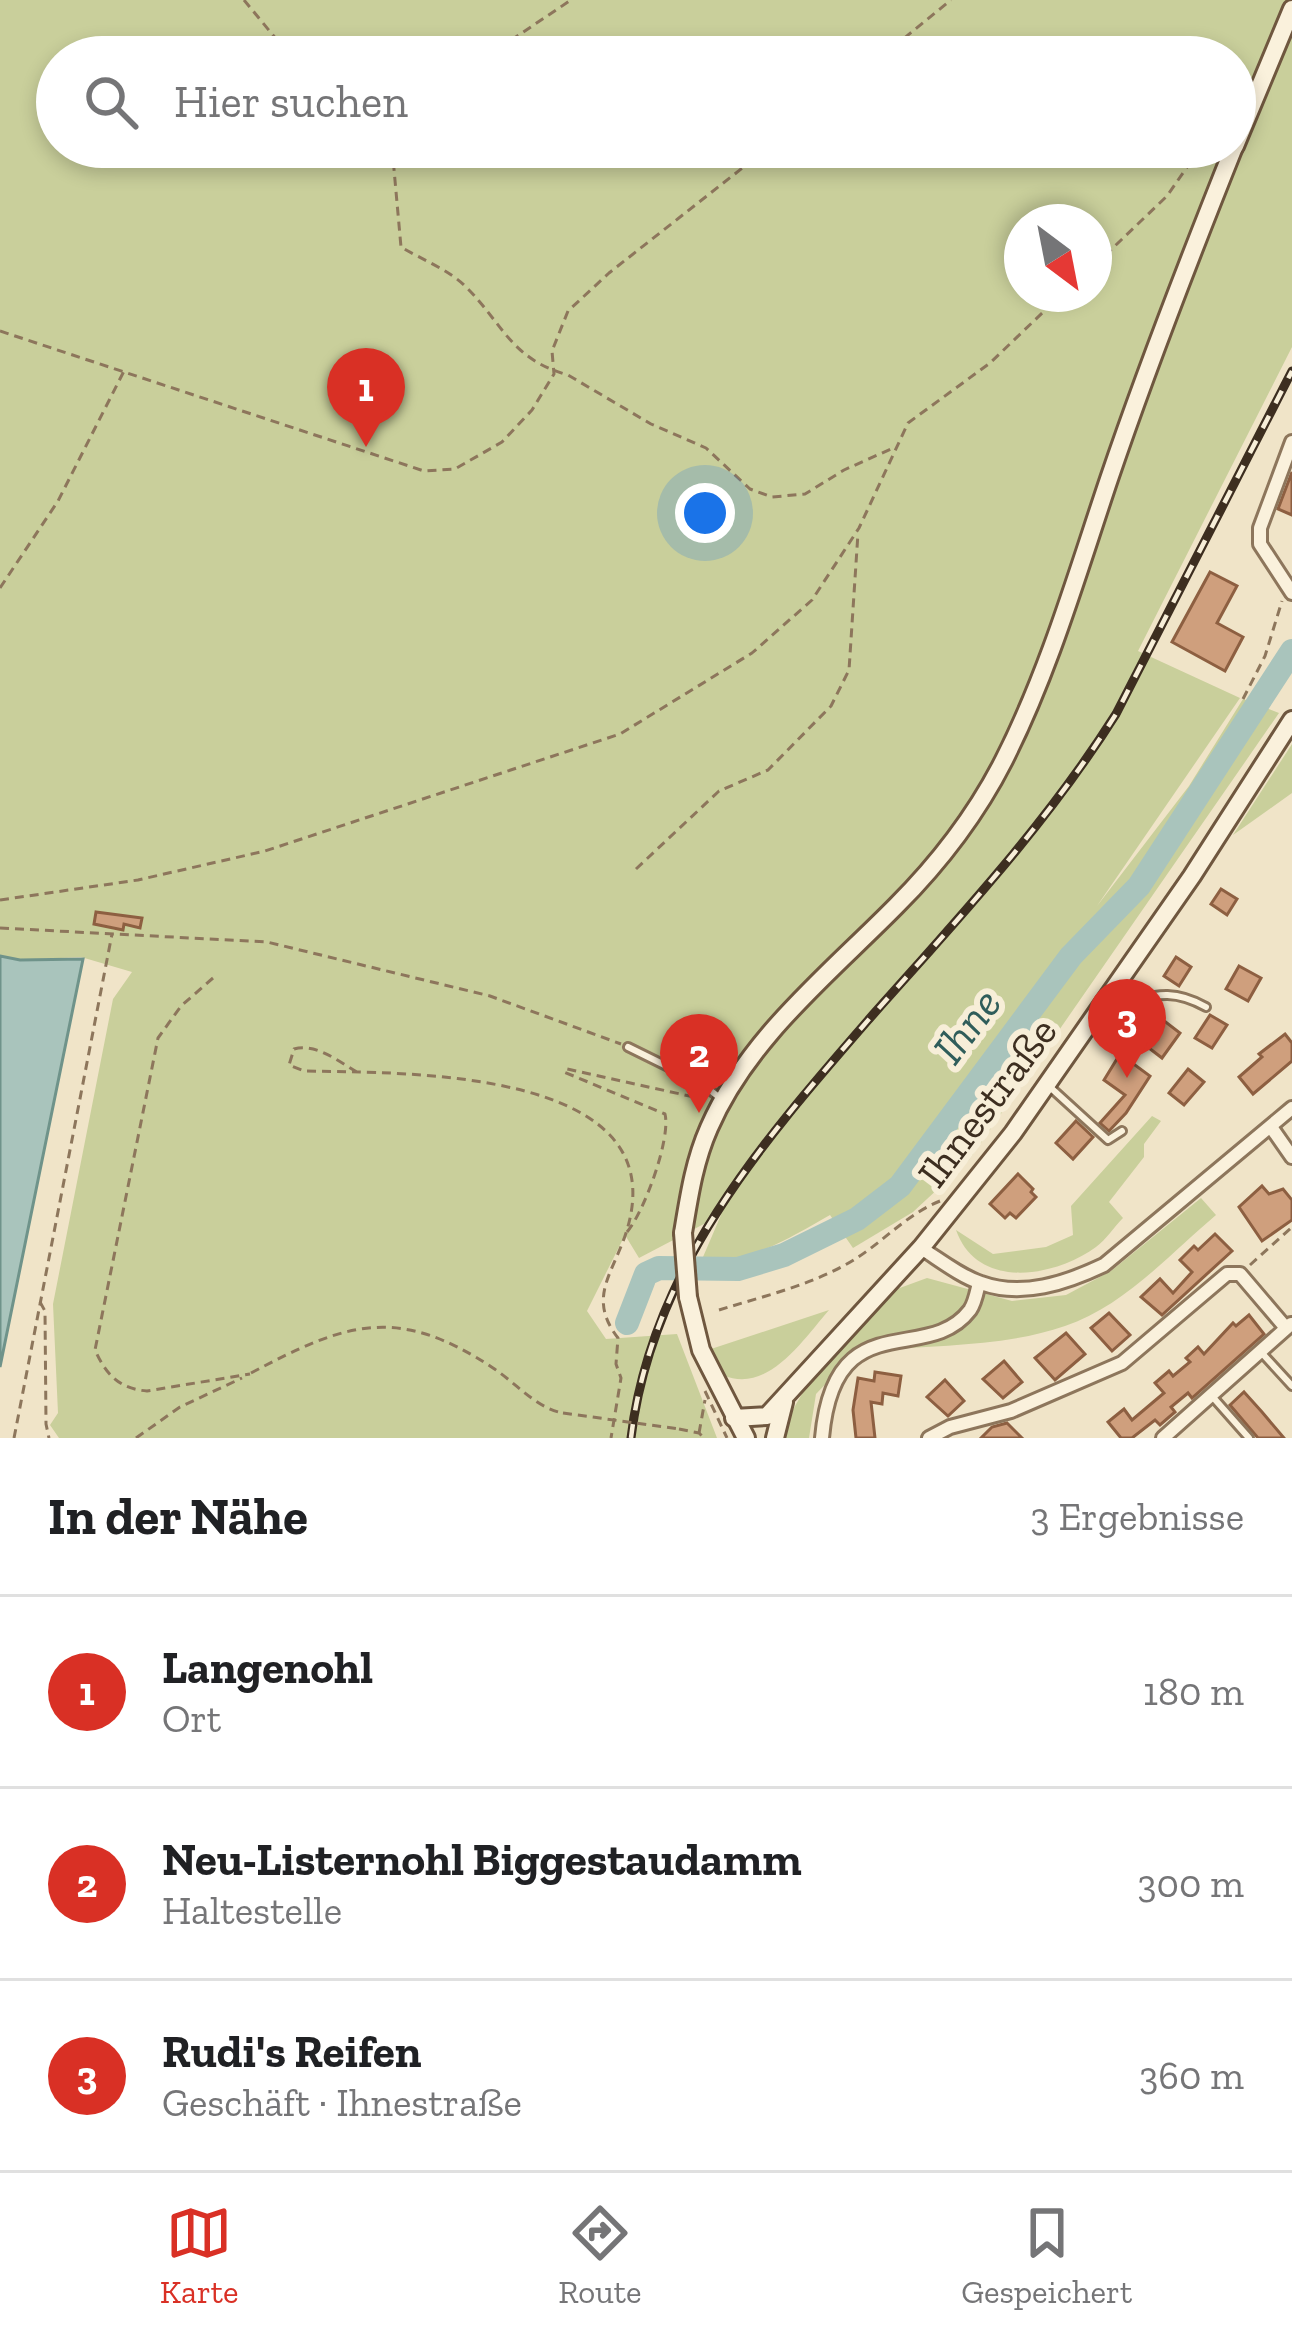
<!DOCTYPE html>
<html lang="de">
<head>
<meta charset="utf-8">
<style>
	:root { --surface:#fff; --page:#f2f2f2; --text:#202124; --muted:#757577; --line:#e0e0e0; --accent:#d93025 }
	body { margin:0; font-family:"Zilla Slab",serif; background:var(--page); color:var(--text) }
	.compass { position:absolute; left:1004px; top:204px; width:108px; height:108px; border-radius:50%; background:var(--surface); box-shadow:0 6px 18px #0003; rotate:148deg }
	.you { position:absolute; left:705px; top:513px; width:42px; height:42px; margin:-30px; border:9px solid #fff; border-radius:50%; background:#1a73e8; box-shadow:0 0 0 18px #1a73e833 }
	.badge { display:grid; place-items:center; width:78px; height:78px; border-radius:50%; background:var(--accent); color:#fff; font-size:39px; font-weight:700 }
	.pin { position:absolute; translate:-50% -99px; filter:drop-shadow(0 3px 6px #0008) }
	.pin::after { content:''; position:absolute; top:63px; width:42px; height:36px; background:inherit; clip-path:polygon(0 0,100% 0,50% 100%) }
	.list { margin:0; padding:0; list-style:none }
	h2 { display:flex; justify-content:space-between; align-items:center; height:156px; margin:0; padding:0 48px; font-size:51px }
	h2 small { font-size:39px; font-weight:400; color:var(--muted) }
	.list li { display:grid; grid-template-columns:78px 1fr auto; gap:36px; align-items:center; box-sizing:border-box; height:192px; padding:0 48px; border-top:3px solid var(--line) }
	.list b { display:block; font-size:45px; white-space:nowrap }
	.list p { margin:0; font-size:39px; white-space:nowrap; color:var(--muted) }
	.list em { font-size:39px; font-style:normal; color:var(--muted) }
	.icon { flex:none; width:66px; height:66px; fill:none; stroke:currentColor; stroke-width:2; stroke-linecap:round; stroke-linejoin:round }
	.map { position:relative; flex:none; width:1292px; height:1438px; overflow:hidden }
	.search { position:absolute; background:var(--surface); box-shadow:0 6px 18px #0003; left:36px; right:36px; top:36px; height:132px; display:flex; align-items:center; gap:30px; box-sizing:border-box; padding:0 42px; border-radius:66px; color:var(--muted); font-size:45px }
	.sheet { height:732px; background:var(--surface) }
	nav { display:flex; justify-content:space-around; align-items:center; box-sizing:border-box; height:168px; border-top:3px solid var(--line); background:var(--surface); font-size:33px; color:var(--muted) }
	nav a { display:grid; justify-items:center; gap:6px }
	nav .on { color:var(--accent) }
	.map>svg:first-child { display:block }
</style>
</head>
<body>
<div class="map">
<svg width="1292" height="1438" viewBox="0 0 1292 1438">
	<rect width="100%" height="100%" fill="#f0e4c8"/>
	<g fill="#c9cf9b" fill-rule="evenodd">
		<path d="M 0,0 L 1292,0 L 1292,347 L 1138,651 L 1240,698 L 1097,906 L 1189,786 L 1243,699 L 1279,713 L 969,1160 L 913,1212 L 853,1248 L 830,1215 C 792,1236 747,1267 703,1257 L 721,1215 L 639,1258 L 625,1235 L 587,1311 L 606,1339 L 677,1334 L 717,1438 L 59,1438 L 50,1425 L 58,1413 L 53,1304 L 113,999 L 132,972 L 81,957 L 20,960 L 0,956 ZM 57,57 L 1235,57 L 1235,147 L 57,147 ZM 1022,222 L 1094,222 L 1094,294 L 1022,294 Z"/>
		<path d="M 1292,744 L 1292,793 L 1233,835 Z"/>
		<path d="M 1152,1116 L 1161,1121 L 1144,1144 L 1144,1157 L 1109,1202 L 1123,1218 C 1114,1227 1106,1240 1096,1247 C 1053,1278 977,1290 956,1230 L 993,1254 L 1046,1247 L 1073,1235 L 1071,1206 Z"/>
		<path d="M 1201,1198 L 1216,1215 C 1171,1253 1123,1307 1065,1326 C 1008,1346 939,1345 879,1350 L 876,1340 L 857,1351 L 816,1394 L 809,1438 L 786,1438 L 787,1420 L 818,1366 L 897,1289 L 927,1278 L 1012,1301 L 1066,1295 L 1111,1271 Z"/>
		<path d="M 829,1310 C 803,1340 767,1395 723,1375 L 711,1349 Z"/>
	</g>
	<path fill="#a9c4bc" stroke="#6f938a" stroke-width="3" d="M 0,956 L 20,960 L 83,959 L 0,1367 Z"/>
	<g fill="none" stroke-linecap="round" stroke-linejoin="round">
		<path stroke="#a9c4bc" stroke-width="24" d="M 627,1323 L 646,1274 L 659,1268 L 738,1269 L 784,1255 L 857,1219 L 900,1186 L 1071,956 L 1139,886 L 1292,651"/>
	</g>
	<g fill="#cf9f7d" stroke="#8d5f41" stroke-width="3">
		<path d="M 1292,472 L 1292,515 L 1278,509 Z"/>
		<path d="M 1210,572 L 1237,586 L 1217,623 L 1243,637 L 1225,671 L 1172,642 Z"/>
		<path d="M 1221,889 L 1237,899 L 1227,915 L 1211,904 Z"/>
		<path d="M 96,912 L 142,918 L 140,928 L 124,924 L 123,930 L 94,924 Z"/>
		<path d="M 1176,957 L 1191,967 L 1179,986 L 1164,976 Z"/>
		<path d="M 1239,966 L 1261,978 L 1248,1001 L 1226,989 Z"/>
		<path d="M 1150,1010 L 1180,1033 L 1162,1058 L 1132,1035 Z"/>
		<path d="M 1210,1015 L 1227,1025 L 1212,1048 L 1195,1038 Z"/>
		<path d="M 1285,1034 L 1292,1043 L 1292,1061 L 1253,1094 L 1239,1077 L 1262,1057 L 1259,1054 Z"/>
		<path d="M 1120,1054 L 1150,1076 L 1126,1113 L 1109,1131 L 1100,1123 L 1125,1095 L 1104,1080 Z"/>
		<path d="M 1188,1069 L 1204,1082 L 1184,1105 L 1169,1093 Z"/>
		<path d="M 1076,1121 L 1093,1137 L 1073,1159 L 1056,1143 Z"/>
		<path d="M 1018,1174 L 1033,1189 L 1031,1192 L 1036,1197 L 1016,1218 L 1010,1213 L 1005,1218 L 990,1204 Z"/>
		<path d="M 1262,1186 L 1269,1194 L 1283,1189 L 1292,1200 L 1292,1220 L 1262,1241 L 1239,1207 Z"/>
		<path d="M 1215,1234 L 1232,1251 L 1162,1315 L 1141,1297 L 1160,1279 L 1173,1293 L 1192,1272 L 1180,1260 L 1194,1246 L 1198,1250 Z"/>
		<path d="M 1109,1313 L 1130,1335 L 1112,1351 L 1091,1328 Z"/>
		<path d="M 1249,1315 L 1264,1334 L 1192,1398 L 1188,1393 L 1171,1407 L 1175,1412 L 1160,1425 L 1155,1420 L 1132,1438 L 1121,1438 L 1108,1422 L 1124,1409 L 1132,1420 L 1164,1393 L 1155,1383 L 1169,1371 L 1173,1376 L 1190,1362 L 1186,1358 L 1198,1347 L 1204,1354 L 1233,1323 L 1236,1326 Z"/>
		<path d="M 1066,1333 L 1085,1354 L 1055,1380 L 1035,1358 Z"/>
		<path d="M 1004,1361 L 1022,1382 L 1003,1398 L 983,1379 Z"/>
		<path d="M 875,1372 L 901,1376 L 898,1396 L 883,1393 L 882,1404 L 871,1402 L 875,1438 L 856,1438 L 853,1410 L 858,1378 L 874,1381 Z"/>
		<path d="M 945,1380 L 964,1401 L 948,1416 L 927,1397 Z"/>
		<path d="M 1244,1392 L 1262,1412 L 1284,1438 L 1258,1438 L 1230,1405 Z"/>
		<path d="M 1007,1423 L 1022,1438 L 981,1438 L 992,1427 Z"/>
	</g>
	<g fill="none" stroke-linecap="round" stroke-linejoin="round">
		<defs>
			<g id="service">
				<path d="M 1107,1006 C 1147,1000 1165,984 1206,1007"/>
				<path d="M 628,1047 L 701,1083 L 720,1098"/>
				<path d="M 1051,1088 L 1108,1140 L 1122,1131"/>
				<path d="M 1260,1351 L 1292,1386"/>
				<path d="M 1211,1395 L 1249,1438"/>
			</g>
			<g id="minor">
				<path d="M 1292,442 L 1260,528 L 1260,544 L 1292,593"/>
				<path d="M 1271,1127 L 1292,1157"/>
				<path d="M 921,1248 C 940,1260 960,1276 981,1283 C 1022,1298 1066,1283 1104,1265 L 1292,1108"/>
				<path d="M 822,1438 C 834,1301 927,1367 970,1310 C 975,1303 977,1291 979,1283"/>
				<path d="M 929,1438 L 950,1427 L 1011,1411 L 1122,1363 L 1227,1274 L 1240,1274 L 1286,1328"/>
				<path d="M 1163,1438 L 1291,1324"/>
			</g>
			<g id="secondary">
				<path d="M 1235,146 L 1292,9"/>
				<path d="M 683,1233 C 689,1197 694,1162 709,1128 C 748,1038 829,974 896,906 C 939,863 976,815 1004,760 C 1049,671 1077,574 1109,479 C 1147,367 1190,257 1234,147"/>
				<path d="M 688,1297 L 701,1350 L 746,1438"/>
				<path d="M 734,1418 L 767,1416 L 921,1248 L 1013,1133 L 1192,876 L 1292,720"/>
				<path d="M 775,1438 L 784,1402"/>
			</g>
		</defs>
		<use href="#service" stroke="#8d765c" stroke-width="12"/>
		<use href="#minor" stroke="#8d765c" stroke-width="18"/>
		<use href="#secondary" stroke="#6f573f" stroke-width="22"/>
		<g stroke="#8d765c" stroke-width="3" stroke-dasharray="9 6" stroke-linecap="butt">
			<path d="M 244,0 L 277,40 L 299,57"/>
			<path d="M 486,57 L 571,0"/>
			<path d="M 881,57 L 951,0"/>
			<path d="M 392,147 L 401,247 C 421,259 449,270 465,286 C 503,323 510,359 568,375 L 651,424 L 706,448 L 750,489 L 772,497 L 805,494 L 844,470 L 891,449"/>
			<path d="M 1094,266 L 1167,196 L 1201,147"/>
			<path d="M 0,331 L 424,471 L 455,469 L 502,442 L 532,410 L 554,374 L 552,351 L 568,311 L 609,273 L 769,147"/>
			<path d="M 0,588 L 58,501 L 124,371"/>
			<path d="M 1243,699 L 1265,656 L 1282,601"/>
			<path d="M 636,869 L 719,791 L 768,770 L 831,706 L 849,670 L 858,533"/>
			<path d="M 0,900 L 138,880 L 265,851 L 620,734 L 752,653 L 812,600 L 859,528 L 908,423 L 990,363 L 1062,294"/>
			<path d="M 0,928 L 267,942 L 490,996 L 621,1044"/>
			<path d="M 213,978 L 181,1006 L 158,1038 L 95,1350 C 106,1375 120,1389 147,1391 L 250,1374"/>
			<path d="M 357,1072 C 338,1061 316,1043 294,1049 L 289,1065 L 304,1071 C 405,1073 683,1067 625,1236 C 611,1276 588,1299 618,1338 L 616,1364 L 621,1378 L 611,1438"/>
			<path d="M 627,1232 C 644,1212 671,1139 665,1114 L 564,1072 L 567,1069 L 694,1097 L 702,1095"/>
			<path d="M 1250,1265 L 1292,1227"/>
			<path d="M 40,1302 L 45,1311 L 46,1424 L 49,1438"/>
			<path d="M 719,1310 C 761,1297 807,1286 845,1265 C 879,1247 903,1216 940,1201"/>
			<path d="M 251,1373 C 345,1323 397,1304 493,1368 C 516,1383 536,1408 563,1413"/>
			<path d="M 705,1391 L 727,1438"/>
			<path d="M 679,1429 L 699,1433 L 704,1438"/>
			<path d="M 699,1433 L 705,1400"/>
			<path d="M 14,1438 L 112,934"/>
			<path d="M 136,1438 L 180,1407 L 242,1378"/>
		</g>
		<use href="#service" stroke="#faf1dc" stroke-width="6"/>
		<use href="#minor" stroke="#faf1dc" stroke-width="12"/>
		<use href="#secondary" stroke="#faf1dc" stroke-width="16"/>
		<defs>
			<path id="rail" d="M 631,1438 C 651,1269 763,1141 870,1018 C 957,920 1046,825 1116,714 L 1292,371"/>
		</defs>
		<use href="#rail" stroke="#3d2e20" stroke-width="9"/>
		<use href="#rail" stroke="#f7eed8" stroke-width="4.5" stroke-dasharray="14" stroke-linecap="butt"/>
		<defs>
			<path id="secondary-bridge" d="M 683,1233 L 688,1297"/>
		</defs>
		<use href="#secondary-bridge" stroke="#6f573f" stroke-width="22" stroke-linecap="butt"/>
		<path stroke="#8d765c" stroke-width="3" stroke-dasharray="9 6" stroke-linecap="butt" d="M 563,1413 L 679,1429"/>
		<use href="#secondary-bridge" stroke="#faf1dc" stroke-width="16"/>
	</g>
	<g text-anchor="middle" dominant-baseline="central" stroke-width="12" stroke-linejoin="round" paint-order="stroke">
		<g font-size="42" fill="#3d2e20" stroke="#f7eed8">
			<text transform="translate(987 1102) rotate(-53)">Ihnestraße</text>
		</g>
		<g font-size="45" font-style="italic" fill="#2f5d5a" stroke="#f7eed8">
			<text transform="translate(967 1026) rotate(-53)">Ihne</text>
		</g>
	</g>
</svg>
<svg class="compass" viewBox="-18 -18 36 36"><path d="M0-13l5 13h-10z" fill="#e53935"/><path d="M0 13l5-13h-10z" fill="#757577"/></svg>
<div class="you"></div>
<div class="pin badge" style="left:366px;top:447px">1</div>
<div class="pin badge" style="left:699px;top:1113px">2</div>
<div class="pin badge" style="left:1127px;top:1078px">3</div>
<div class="search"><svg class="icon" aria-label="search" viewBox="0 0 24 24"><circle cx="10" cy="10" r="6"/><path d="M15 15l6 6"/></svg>Hier suchen</div>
</div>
<section class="sheet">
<h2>In der Nähe<small>3 Ergebnisse</small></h2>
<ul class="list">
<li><span class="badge">1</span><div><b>Langenohl</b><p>Ort</p></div><em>180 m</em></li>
<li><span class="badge">2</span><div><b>Neu-Listernohl Biggestaudamm</b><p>Haltestelle</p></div><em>300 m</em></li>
<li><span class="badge">3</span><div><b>Rudi's Reifen</b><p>Geschäft · Ihnestraße</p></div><em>360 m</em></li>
</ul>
</section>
<nav>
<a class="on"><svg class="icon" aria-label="map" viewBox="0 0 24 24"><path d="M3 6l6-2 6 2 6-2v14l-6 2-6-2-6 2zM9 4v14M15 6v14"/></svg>Karte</a>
<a><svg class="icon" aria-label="directions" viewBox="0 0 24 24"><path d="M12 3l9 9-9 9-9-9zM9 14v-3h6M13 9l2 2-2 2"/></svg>Route</a>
<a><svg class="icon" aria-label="saved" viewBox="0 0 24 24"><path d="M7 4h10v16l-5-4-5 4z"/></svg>Gespeichert</a>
</nav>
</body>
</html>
